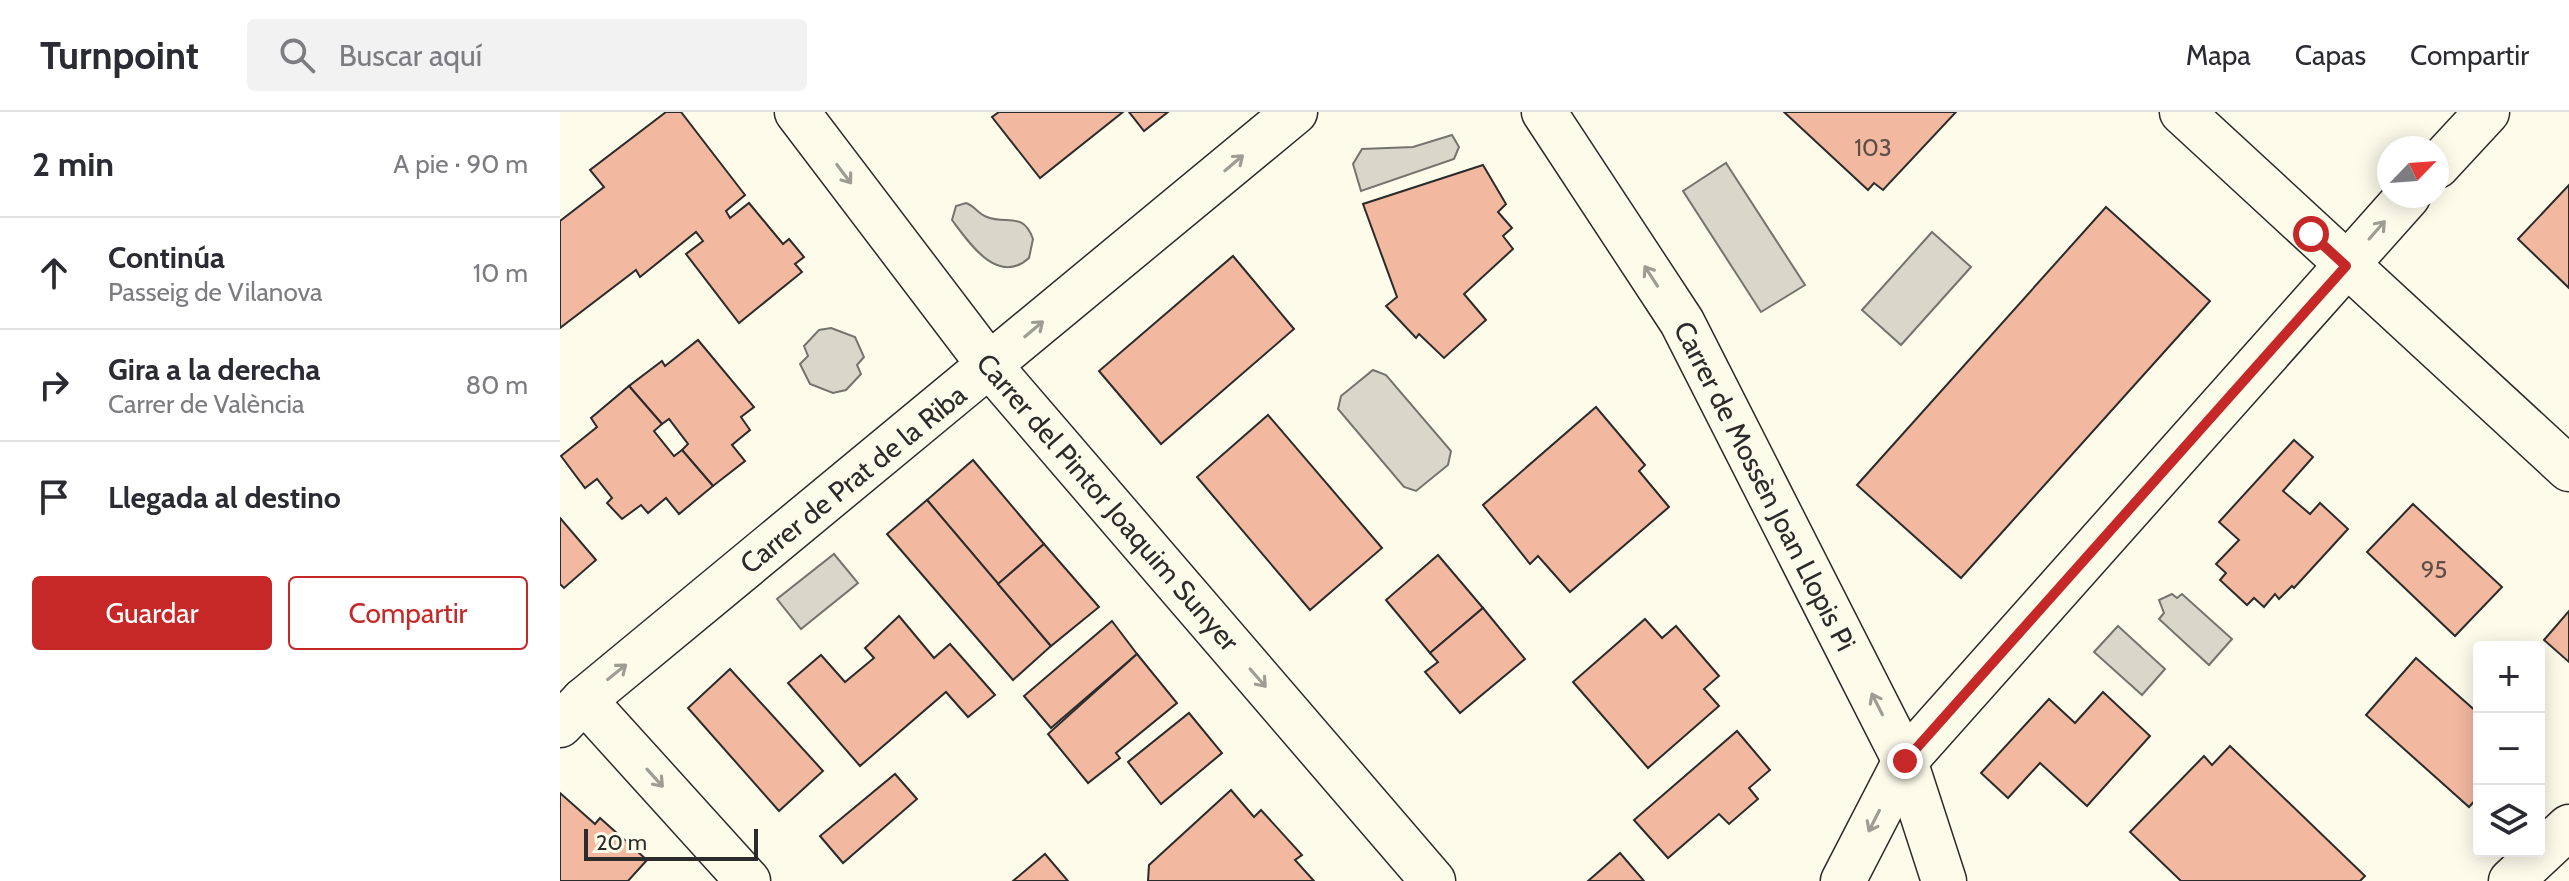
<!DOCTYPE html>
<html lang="es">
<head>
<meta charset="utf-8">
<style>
	:root { --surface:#fff; --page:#f2f2f3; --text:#2b2b33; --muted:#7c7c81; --line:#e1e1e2; --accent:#c62828 }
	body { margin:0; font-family:Cabin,sans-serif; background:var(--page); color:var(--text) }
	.controls { position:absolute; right:24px; bottom:24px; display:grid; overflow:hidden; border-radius:8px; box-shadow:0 4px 20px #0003 }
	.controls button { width:72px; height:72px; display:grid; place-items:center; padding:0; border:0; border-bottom:2px solid var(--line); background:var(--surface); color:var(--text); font:40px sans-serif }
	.compass { position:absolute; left:1817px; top:24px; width:72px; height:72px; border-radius:50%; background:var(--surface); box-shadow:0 4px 20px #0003; rotate:65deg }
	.scale { position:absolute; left:24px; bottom:20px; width:174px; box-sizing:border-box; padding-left:8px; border:4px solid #2b2b2b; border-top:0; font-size:22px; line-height:28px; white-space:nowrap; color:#2b2b2b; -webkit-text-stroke:6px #fdfbea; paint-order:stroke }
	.stop { position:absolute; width:24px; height:24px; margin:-18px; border:6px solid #c62828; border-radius:50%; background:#fff }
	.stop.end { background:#c62828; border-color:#fff; box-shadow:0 2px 8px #0008 }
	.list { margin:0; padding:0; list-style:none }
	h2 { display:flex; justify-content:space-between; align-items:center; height:104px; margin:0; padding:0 32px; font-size:34px }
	h2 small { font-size:26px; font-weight:400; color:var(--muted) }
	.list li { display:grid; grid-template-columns:52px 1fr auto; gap:24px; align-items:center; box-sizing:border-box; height:112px; padding:0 32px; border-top:2px solid var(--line) }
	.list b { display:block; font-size:30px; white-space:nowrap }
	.list p { margin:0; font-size:26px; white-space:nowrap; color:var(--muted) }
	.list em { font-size:26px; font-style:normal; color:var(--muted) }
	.actions { display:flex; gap:16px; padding:24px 32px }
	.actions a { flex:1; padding:18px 0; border:2px solid var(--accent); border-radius:8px; text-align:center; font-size:28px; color:var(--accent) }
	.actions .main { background:var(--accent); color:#fff }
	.icon { flex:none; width:44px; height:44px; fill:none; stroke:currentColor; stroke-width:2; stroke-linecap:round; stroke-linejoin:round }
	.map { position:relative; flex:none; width:2009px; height:769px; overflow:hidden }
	header { display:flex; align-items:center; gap:48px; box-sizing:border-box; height:112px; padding:0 40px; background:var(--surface); border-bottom:2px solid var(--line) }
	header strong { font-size:38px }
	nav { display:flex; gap:44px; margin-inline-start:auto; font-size:28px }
	.search { width:560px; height:72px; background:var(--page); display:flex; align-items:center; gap:20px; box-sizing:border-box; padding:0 28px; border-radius:8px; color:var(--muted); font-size:30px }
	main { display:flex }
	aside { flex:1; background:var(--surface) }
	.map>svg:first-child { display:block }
</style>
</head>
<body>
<header>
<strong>Turnpoint</strong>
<div class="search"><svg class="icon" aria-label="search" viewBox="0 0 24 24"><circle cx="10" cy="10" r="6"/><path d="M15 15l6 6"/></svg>Buscar aquí</div>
<nav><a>Mapa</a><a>Capas</a><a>Compartir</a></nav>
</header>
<main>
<aside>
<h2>2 min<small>A pie · 90 m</small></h2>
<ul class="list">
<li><svg class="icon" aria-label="ahead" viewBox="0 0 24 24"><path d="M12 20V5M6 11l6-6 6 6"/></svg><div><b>Continúa</b><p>Passeig de Vilanova</p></div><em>10 m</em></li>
<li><svg class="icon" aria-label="right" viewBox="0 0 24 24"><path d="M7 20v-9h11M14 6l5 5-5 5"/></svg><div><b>Gira a la derecha</b><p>Carrer de València</p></div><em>80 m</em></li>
<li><svg class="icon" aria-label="arrive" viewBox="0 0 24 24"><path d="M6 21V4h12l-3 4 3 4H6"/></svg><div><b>Llegada al destino</b></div></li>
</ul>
<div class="actions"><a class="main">Guardar</a><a>Compartir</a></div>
</aside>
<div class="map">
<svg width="2009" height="769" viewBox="0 0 2009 769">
	<rect width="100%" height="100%" fill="#fdfbea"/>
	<g fill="#d8d7c9" stroke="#74746e" stroke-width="2">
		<path d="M 892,23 L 899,35 L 894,47 L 801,79 L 793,52 L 802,37 L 853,35 Z"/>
		<path d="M 1166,51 L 1245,173 L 1201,200 L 1123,79 Z"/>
		<path d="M 406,91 C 415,94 418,102 427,105 C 447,113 463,99 473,127 L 469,146 C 438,174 410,132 392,108 L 396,94 Z"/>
		<path d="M 1372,120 L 1411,155 L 1341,233 L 1302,198 Z"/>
		<path d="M 271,216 L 295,225 L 304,245 L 297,253 L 301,262 L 286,278 L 273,281 L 250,272 L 240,252 L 248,244 L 244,234 L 259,218 Z"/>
		<path d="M 813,258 L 826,263 L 891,339 L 888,353 L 856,379 L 844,375 L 778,297 L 781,284 Z"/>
		<path d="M 274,442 L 298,471 L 241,517 L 217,487 Z"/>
		<path d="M 1612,482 L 1617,486 L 1622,482 L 1672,527 L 1649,553 L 1599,507 L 1604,501 L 1599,488 Z"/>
		<path d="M 1558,514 L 1605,557 L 1582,583 L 1534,540 Z"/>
	</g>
	<g fill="#f2b8a0" stroke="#2b2b2b" stroke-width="2">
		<path d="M 106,0 L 121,0 L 185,83 L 166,99 L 170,106 L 189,91 L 223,132 L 229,127 L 244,145 L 235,152 L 242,160 L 179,211 L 126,142 L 143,129 L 136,120 L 80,165 L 76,158 L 0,216 L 0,109 L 44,75 L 30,58 Z"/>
		<path d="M 439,0 L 563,0 L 480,66 L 432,5 Z"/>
		<path d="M 569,0 L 608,0 L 584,19 Z"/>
		<path d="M 1224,0 L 1396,0 L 1323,78 L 1314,71 L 1308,78 Z"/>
		<path d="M 923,53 L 946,92 L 938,100 L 952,116 L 943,124 L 953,137 L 904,182 L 926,208 L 884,246 L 859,222 L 856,226 L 826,194 L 837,185 L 803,92 Z"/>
		<path d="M 2009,73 L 2009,176 L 1958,127 Z"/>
		<path d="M 1546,95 L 1650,189 L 1401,466 L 1297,373 Z"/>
		<path d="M 673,144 L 734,217 L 601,332 L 539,259 Z"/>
		<path d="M 138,228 L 194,295 L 181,305 L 190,318 L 172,333 L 185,349 L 153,374 L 122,338 L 128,332 L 109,307 L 102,312 L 69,274 L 102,249 L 105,254 Z"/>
		<path d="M 69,274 L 102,312 L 94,319 L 114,344 L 122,338 L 153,374 L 119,402 L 106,386 L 88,401 L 81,393 L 62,407 L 47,391 L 52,386 L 37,367 L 25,376 L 1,344 L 37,315 L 31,306 Z"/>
		<path d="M 1036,295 L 1085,353 L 1079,359 L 1109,395 L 1010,480 L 978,444 L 970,452 L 923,393 Z"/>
		<path d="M 708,303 L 822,436 L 750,498 L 637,365 Z"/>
		<path d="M 1734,328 L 1753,345 L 1723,379 L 1750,402 L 1760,391 L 1788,417 L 1734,476 L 1732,474 L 1719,487 L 1715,482 L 1704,495 L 1694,486 L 1687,493 L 1660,468 L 1666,461 L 1656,452 L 1679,428 L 1659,410 Z"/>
		<path d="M 413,348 L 484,432 L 438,472 L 367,388 Z"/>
		<path d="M 367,388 L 491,534 L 453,568 L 327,422 Z"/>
		<path d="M 1853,392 L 1942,475 L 1895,524 L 1807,440 Z"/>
		<path d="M 0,406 L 36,448 L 4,476 L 0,472 Z"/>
		<path d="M 484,432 L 539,495 L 491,534 L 438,472 Z"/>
		<path d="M 878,443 L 923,496 L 870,541 L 826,488 Z"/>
		<path d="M 923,496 L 965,547 L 900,601 L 865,560 L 878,550 L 870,541 Z"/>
		<path d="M 2009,499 L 2009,550 L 1984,528 Z"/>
		<path d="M 339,504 L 374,546 L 390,532 L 435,583 L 408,605 L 386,580 L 300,654 L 228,571 L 261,543 L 285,570 L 314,546 L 305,536 Z"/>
		<path d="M 1085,507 L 1102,526 L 1116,514 L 1159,564 L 1144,577 L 1159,594 L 1088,656 L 1013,570 Z"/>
		<path d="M 552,509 L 577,542 L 491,616 L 464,584 Z"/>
		<path d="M 577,542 L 617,591 L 556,641 L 560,646 L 528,671 L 488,622 Z"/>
		<path d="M 1856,546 L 1919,602 L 1919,684 L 1909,695 L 1806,603 Z"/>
		<path d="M 170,557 L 263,659 L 219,699 L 128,596 Z"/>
		<path d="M 1543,580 L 1590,624 L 1527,694 L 1480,651 L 1448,686 L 1421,661 L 1489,587 L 1515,611 Z"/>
		<path d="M 629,601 L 662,641 L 601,692 L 568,650 Z"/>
		<path d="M 1177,619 L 1210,658 L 1189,676 L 1198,687 L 1169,712 L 1159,702 L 1108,746 L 1074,708 Z"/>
		<path d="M 1670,634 L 1805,764 L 1800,769 L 1621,769 L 1570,720 L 1644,644 L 1652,653 Z"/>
		<path d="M 335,662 L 357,687 L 283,751 L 260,724 Z"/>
		<path d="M 671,678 L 694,705 L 701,698 L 742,743 L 735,748 L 754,769 L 588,769 L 589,753 Z"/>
		<path d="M 0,681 L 35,712 L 40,706 L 87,748 L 68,769 L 0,769 Z"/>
		<path d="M 1060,741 L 1084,769 L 1028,769 Z"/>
		<path d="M 485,742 L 508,769 L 453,769 Z"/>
	</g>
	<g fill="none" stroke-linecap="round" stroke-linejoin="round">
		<defs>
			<g id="minor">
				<path d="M 237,0 L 430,254 L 873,769"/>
				<path d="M 984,0 L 1122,210 L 1345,649 L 1384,769"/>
				<path d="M 1877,54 L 1927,0"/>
				<path d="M 24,588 L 188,769"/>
				<path d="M 0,613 L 24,588 L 735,0"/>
				<path d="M 1283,769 L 1345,649 L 1848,84"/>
				<path d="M 1951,769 L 2009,715"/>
			</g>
			<path id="tertiary" d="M 1622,0 L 2009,357"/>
		</defs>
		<use href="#minor" stroke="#2b2b2b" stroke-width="47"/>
		<use href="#tertiary" stroke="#2b2b2b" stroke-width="47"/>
		<use href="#minor" stroke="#fdfbea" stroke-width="44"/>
		<use href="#tertiary" stroke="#fdfbea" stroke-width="44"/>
	</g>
	<defs><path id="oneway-shaft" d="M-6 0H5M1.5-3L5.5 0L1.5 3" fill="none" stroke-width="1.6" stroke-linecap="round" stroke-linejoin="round" transform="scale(2)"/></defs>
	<g stroke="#9e9d94">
		<use href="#oneway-shaft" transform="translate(674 51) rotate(-40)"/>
		<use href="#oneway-shaft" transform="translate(284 62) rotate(53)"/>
		<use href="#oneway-shaft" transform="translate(1817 118) rotate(-49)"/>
		<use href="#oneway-shaft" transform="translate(1091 164) rotate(-123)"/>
		<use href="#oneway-shaft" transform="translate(474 217) rotate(-40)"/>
		<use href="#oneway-shaft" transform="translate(57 560) rotate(-39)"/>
		<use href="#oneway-shaft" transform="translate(698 566) rotate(49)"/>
		<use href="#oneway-shaft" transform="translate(1317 592) rotate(-117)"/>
		<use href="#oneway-shaft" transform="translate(95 666) rotate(48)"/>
		<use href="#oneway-shaft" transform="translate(1314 709) rotate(117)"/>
	</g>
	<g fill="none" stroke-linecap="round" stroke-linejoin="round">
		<path stroke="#c62828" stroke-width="10" d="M 1345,649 L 1786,154 L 1751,122"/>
	</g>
	<g text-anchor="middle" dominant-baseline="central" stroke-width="6" stroke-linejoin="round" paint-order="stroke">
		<g font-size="24" fill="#5d4e48">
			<text x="1313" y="35">103</text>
			<text x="1874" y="457">95</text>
		</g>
		<g font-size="28" fill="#2b2b2b" stroke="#fdfbea">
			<text transform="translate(293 367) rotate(-39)">Carrer de Prat de la Riba</text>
			<text transform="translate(1205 374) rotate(63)">Carrer de Mossèn Joan Llopis Pi</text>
			<text transform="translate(548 390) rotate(49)">Carrer del Pintor Joaquim Sunyer</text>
		</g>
	</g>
</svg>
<div class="controls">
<button>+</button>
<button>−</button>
<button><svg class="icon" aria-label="layers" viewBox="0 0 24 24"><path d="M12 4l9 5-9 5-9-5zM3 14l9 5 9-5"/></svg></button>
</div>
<svg class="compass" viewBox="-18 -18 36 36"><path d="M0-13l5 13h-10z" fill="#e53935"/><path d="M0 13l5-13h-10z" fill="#7c7c81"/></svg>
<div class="scale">20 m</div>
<div class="stop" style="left:1751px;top:122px"></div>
<div class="stop end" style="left:1345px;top:649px"></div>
</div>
</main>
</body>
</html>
